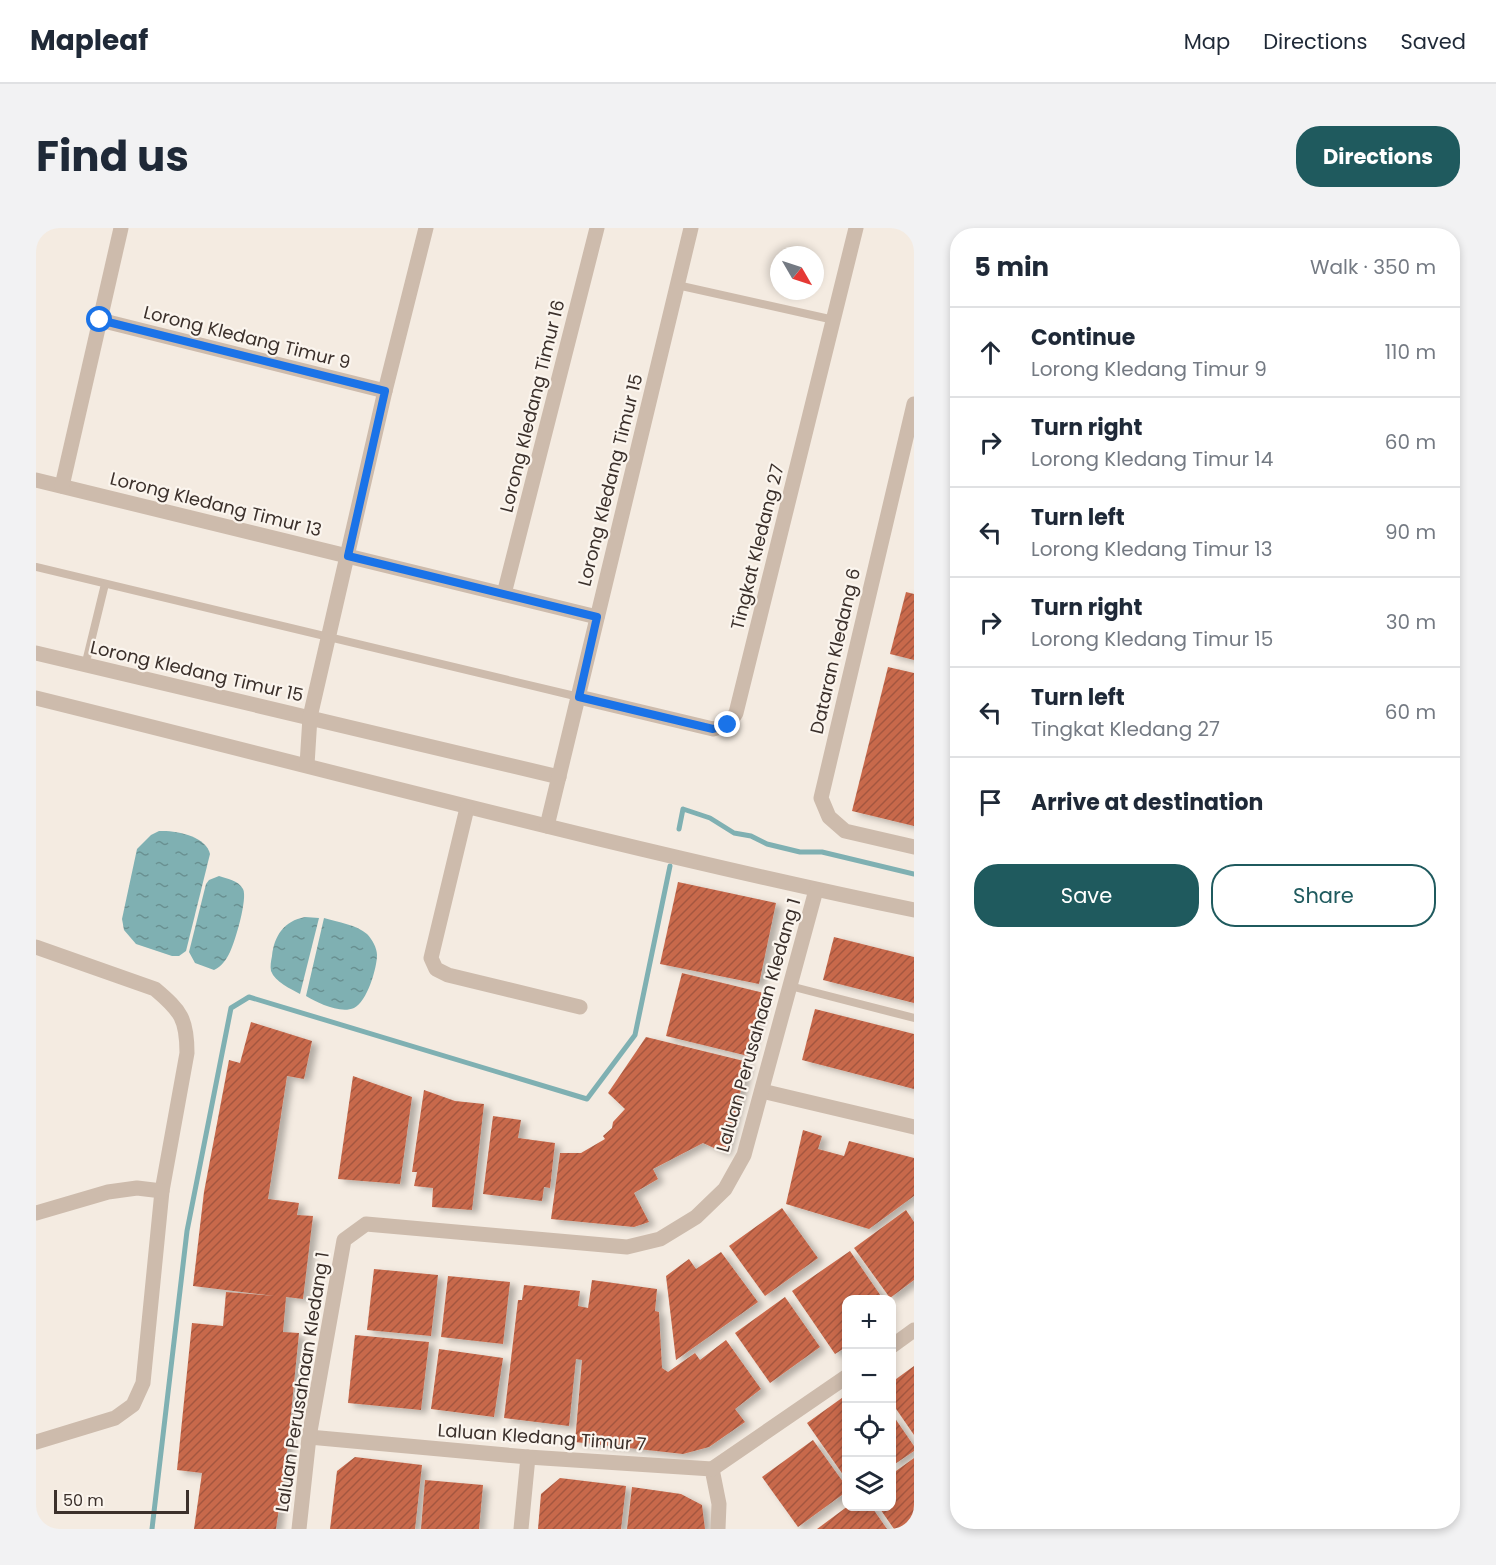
<!DOCTYPE html>
<html lang="en">
<head>
<meta charset="utf-8">
<style>
	:root { --surface:#fff; --page:#f2f2f3; --text:#1f2937; --muted:#747a83; --line:#e0e1e3; --accent:#1f5a5e }
	body { margin:0; font-family:Poppins,sans-serif; background:var(--page); color:var(--text) }
	.controls { position:absolute; right:18px; bottom:18px; display:grid; overflow:hidden; border-radius:12px; box-shadow:0 3px 9px #0003 }
	.controls button { width:54px; height:54px; display:grid; place-items:center; padding:0; border:0; border-bottom:2px solid var(--line); background:var(--surface); color:var(--text); font:30px sans-serif }
	.compass { position:absolute; left:734px; top:18px; width:54px; height:54px; border-radius:50%; background:var(--surface); box-shadow:0 3px 9px #0003; rotate:129deg }
	.scale { position:absolute; left:18px; bottom:15px; width:135px; box-sizing:border-box; padding-left:6px; border:3px solid #3b302b; border-top:0; font-size:16px; line-height:21px; white-space:nowrap; color:#3b302b; -webkit-text-stroke:4px #fbf5ee; paint-order:stroke }
	.stop { position:absolute; width:18px; height:18px; margin:-14px; border:4px solid #1a73e8; border-radius:50%; background:#fff }
	.stop.end { background:#1a73e8; border-color:#fff; box-shadow:0 2px 6px #0008 }
	.list { margin:0; padding:0; list-style:none }
	h2 { display:flex; justify-content:space-between; align-items:center; height:78px; margin:0; padding:0 24px; font-size:26px }
	h2 small { font-size:20px; font-weight:400; color:var(--muted) }
	.list li { display:grid; grid-template-columns:39px 1fr auto; gap:18px; align-items:center; box-sizing:border-box; height:90px; padding:0 24px; border-top:2px solid var(--line) }
	.list b { display:block; font-size:22px; white-space:nowrap }
	.list p { margin:0; font-size:20px; white-space:nowrap; color:var(--muted) }
	.list em { font-size:20px; font-style:normal; color:var(--muted) }
	.actions { display:flex; gap:12px; padding:18px 24px }
	.actions a { flex:1; padding:14px 0; border:2px solid var(--accent); border-radius:24px; text-align:center; font-size:21px; color:var(--accent) }
	.actions .main { background:var(--accent); color:#fff }
	.icon { flex:none; width:33px; height:33px; fill:none; stroke:currentColor; stroke-width:2; stroke-linecap:round; stroke-linejoin:round }
	.map { position:relative; flex:none; width:878px; height:1301px; overflow:hidden; border-radius:24px }
	header { display:flex; align-items:center; gap:36px; box-sizing:border-box; height:84px; padding:0 30px; background:var(--surface); border-bottom:2px solid var(--line) }
	header strong { font-size:28px }
	nav { display:flex; gap:33px; margin-inline-start:auto; font-size:21px }
	.intro { display:flex; align-items:center; justify-content:space-between; box-sizing:border-box; height:144px; padding:0 36px }
	h1 { margin:0; font-size:42px }
	.button { padding:15px 27px; border-radius:24px; background:var(--accent); color:#fff; font-size:21px; font-weight:700 }
	main { display:flex; gap:36px; padding:0 36px }
	aside { flex:1; background:var(--surface); border-radius:24px; box-shadow:0 3px 9px #0003 }
	.map>svg:first-child { display:block }
</style>
</head>
<body>
<header>
<strong>Mapleaf</strong>
<nav><a>Map</a><a>Directions</a><a>Saved</a></nav>
</header>
<div class="intro"><h1>Find us</h1><a class="button">Directions</a></div>
<main>
<div class="map">
<svg width="878" height="1301" viewBox="0 0 878 1301">
	<defs>
		<pattern id="water-ripples" width="26" height="14" patternUnits="userSpaceOnUse" patternTransform="scale(1.5)"><rect width="26" height="14" fill="#7fb0b2"/><path d="M2 4q2-2 4 0t4 0M15 11q2-2 4 0t4 0" fill="none" stroke="#699091"/></pattern>
		<pattern id="building-hatch" width="6" height="6" patternUnits="userSpaceOnUse" patternTransform="scale(1.5)"><rect width="6" height="6" fill="#c8694b"/><path d="M-1 1l2-2M0 6l6-6M5 7l2-2" fill="none" stroke="#a4573f"/></pattern>
		<filter id="shadow"><feDropShadow dx="6" dy="3.5" stdDeviation="3" flood-color="#0004"/></filter>
	</defs>
	<rect width="100%" height="100%" fill="#f4ebe1"/>
	<g fill="url(#water-ripples)">
		<path d="M 123,603 C 140,602 170,608 174,626 L 150,723 L 143,728 L 136,728 L 100,716 L 88,702 L 86,691 L 101,621 L 115,607 Z"/>
		<path d="M 183,648 C 191,651 202,652 207,661 C 212,670 199,714 194,724 C 190,732 186,738 178,742 L 159,735 L 153,724 L 170,656 L 173,652 Z"/>
		<path d="M 269,689 L 283,690 L 264,766 C 255,761 239,754 235,743 C 234,738 235,733 236,728 C 238,708 248,693 269,689 Z"/>
		<path d="M 288,690 C 302,694 321,697 331,706 C 336,711 341,720 341,727 C 341,740 331,774 318,780 C 304,786 282,775 270,768 Z"/>
	</g>
	<g fill="none" stroke-linecap="round" stroke-linejoin="round">
		<g stroke="#7fb0b2" stroke-width="5">
			<path d="M 643,601 L 647,581 L 674,590 L 698,605 L 715,608 L 731,616 L 764,624 L 786,624 L 878,646"/>
			<path d="M 116,1301 L 151,1003 L 195,780 L 213,769 L 551,871 L 599,807 L 634,638"/>
		</g>
	</g>
	<g fill="url(#building-hatch)" filter="url(#shadow)">
		<path d="M 870,364 L 878,366 L 878,432 L 854,426 Z"/>
		<path d="M 852,439 L 878,445 L 878,598 L 816,583 Z"/>
		<path d="M 642,654 L 740,675 L 723,756 L 624,736 Z"/>
		<path d="M 798,709 L 878,729 L 878,775 L 787,752 Z"/>
		<path d="M 646,745 L 728,765 L 712,828 L 630,808 Z"/>
		<path d="M 779,781 L 878,806 L 878,861 L 766,832 Z"/>
		<path d="M 215,794 L 276,813 L 268,851 L 251,848 L 232,971 L 263,975 L 261,987 L 277,988 L 267,1071 L 250,1069 L 247,1104 L 263,1105 L 252,1216 L 240,1301 L 158,1301 L 166,1245 L 141,1242 L 156,1095 L 187,1098 L 190,1064 L 239,1068 L 157,1058 L 168,964 L 193,832 L 204,835 Z"/>
		<path d="M 610,809 L 712,834 L 689,925 L 667,915 L 617,941 L 622,951 L 598,965 L 613,994 L 598,999 L 515,991 L 524,925 L 545,925 L 569,911 L 567,908 L 576,900 L 577,894 L 589,881 L 572,865 Z"/>
		<path d="M 317,848 L 376,869 L 364,956 L 302,951 Z"/>
		<path d="M 388,862 L 419,873 L 448,876 L 436,982 L 396,979 L 397,960 L 378,958 L 381,944 L 376,944 Z"/>
		<path d="M 457,888 L 485,892 L 482,910 L 519,915 L 514,960 L 508,959 L 506,973 L 447,966 Z"/>
		<path d="M 767,902 L 786,908 L 782,921 L 808,928 L 813,913 L 878,930 L 878,968 L 833,1001 L 750,976 Z"/>
		<path d="M 746,980 L 782,1030 L 729,1068 L 693,1018 Z"/>
		<path d="M 870,982 L 878,994 L 878,1052 L 854,1070 L 818,1020 Z"/>
		<path d="M 814,1023 L 847,1071 L 810,1071 L 810,1119 L 799,1126 L 756,1063 Z"/>
		<path d="M 685,1024 L 722,1074 L 640,1132 L 630,1048 L 653,1031 L 660,1041 Z"/>
		<path d="M 338,1041 L 402,1047 L 395,1108 L 331,1102 Z"/>
		<path d="M 412,1048 L 474,1054 L 467,1116 L 405,1109 Z"/>
		<path d="M 556,1052 L 621,1061 L 619,1083 L 623,1084 L 626,1140 L 632,1144 L 659,1125 L 664,1132 L 690,1112 L 725,1161 L 699,1181 L 709,1194 L 673,1219 L 647,1226 L 539,1214 L 546,1132 L 540,1131 L 533,1198 L 468,1190 L 482,1072 L 486,1072 L 488,1057 L 544,1063 L 542,1078 L 552,1080 Z"/>
		<path d="M 749,1069 L 784,1119 L 734,1155 L 699,1105 Z"/>
		<path d="M 319,1107 L 393,1114 L 385,1182 L 312,1175 Z"/>
		<path d="M 403,1121 L 467,1130 L 458,1189 L 395,1181 Z"/>
		<path d="M 878,1138 L 878,1207 L 856,1175 L 856,1154 Z"/>
		<path d="M 810,1167 L 810,1251 L 771,1195 Z"/>
		<path d="M 856,1186 L 878,1218 L 878,1223 L 856,1238 Z"/>
		<path d="M 777,1212 L 810,1258 L 810,1264 L 762,1299 L 726,1249 Z"/>
		<path d="M 319,1229 L 386,1237 L 379,1301 L 294,1301 L 301,1243 Z"/>
		<path d="M 878,1230 L 878,1301 L 858,1301 L 842,1278 L 856,1278 L 856,1240 L 857,1238 L 860,1243 Z"/>
		<path d="M 524,1250 L 590,1258 L 585,1301 L 502,1301 L 505,1266 Z"/>
		<path d="M 389,1252 L 447,1257 L 443,1301 L 385,1301 Z"/>
		<path d="M 596,1259 L 645,1266 L 666,1277 L 669,1301 L 591,1301 Z"/>
		<path d="M 812,1278 L 835,1278 L 851,1301 L 781,1301 Z"/>
	</g>
	<g fill="none" stroke-linecap="round" stroke-linejoin="round">
		<g stroke="#cdbbac" stroke-width="8">
			<path d="M 641,57 L 798,92"/>
			<path d="M 0,339 L 543,469"/>
			<path d="M 49,438 L 69,356"/>
			<path d="M 754,758 L 878,790"/>
		</g>
		<g stroke="#cdbbac" stroke-width="15">
			<path d="M 64,92 L 349,163"/>
			<path d="M 878,176 L 785,570 L 793,589 L 809,603 L 878,619"/>
			<path d="M 0,252 L 561,389"/>
			<path d="M 26,258 L 85,0"/>
			<path d="M 468,366 L 561,0"/>
			<path d="M 0,425 L 523,549"/>
			<path d="M 543,469 L 677,501 L 692,497 L 700,485 L 820,0"/>
			<path d="M 0,470 C 292,542 583,621 878,682"/>
			<path d="M 271,537 L 274,489 L 349,163 L 390,0"/>
			<path d="M 431,580 L 395,730 L 400,741 L 412,747 L 544,779"/>
			<path d="M 511,598 L 655,0"/>
			<path d="M 0,719 L 119,761 C 145,783 151,791 151,825 L 126,963 L 107,1155 L 97,1177 L 79,1190 L 0,1214"/>
			<path d="M 726,863 L 878,899"/>
			<path d="M 0,985 L 72,964 L 101,960 L 126,963"/>
			<path d="M 856,1118 L 878,1102"/>
			<path d="M 273,1209 L 492,1229 L 676,1241 L 683,1276 L 682,1301"/>
			<path d="M 676,1241 L 810,1149"/>
			<path d="M 263,1301 L 273,1209 L 308,1012 L 330,996 L 591,1019 L 624,1011 L 660,989 L 689,961 L 708,927 L 780,662"/>
			<path d="M 485,1301 L 492,1229"/>
		</g>
	</g>
	<g fill="none" stroke-linecap="round" stroke-linejoin="round">
		<path stroke="#1a73e8" stroke-width="8" d="M 64,92 L 349,163 L 312,328 L 561,389 L 543,469 L 677,501 L 692,497"/>
	</g>
	<g text-anchor="middle" dominant-baseline="central" stroke-width="4.5" stroke-linejoin="round" paint-order="stroke">
		<g font-size="18" fill="#3b302b" stroke="#fbf5ee">
			<text transform="translate(211 109) rotate(14)">Lorong Kledang Timur 9</text>
			<text transform="translate(496 178) rotate(-76)">Lorong Kledang Timur 16</text>
			<text transform="translate(574 252) rotate(-76)">Lorong Kledang Timur 15</text>
			<text transform="translate(180 276) rotate(14)">Lorong Kledang Timur 13</text>
			<text transform="translate(721 319) rotate(-76)">Tingkat Kledang 27</text>
			<text transform="translate(799 423) rotate(-77)">Dataran Kledang 6</text>
			<text transform="translate(161 443) rotate(13)">Lorong Kledang Timur 15</text>
			<text transform="translate(722 797) rotate(-74)">Laluan Perusahaan Kledang 1</text>
			<text transform="translate(266 1154) rotate(-81)">Laluan Perusahaan Kledang 1</text>
			<text transform="translate(506 1209) rotate(4)">Laluan Kledang Timur 7</text>
		</g>
	</g>
</svg>
<div class="controls">
<button>+</button>
<button>−</button>
<button><svg class="icon" aria-label="locate" viewBox="0 0 24 24"><circle cx="12" cy="12" r="6"/><path d="M12 2v4M12 18v4M2 12h4M18 12h4"/></svg></button>
<button><svg class="icon" aria-label="layers" viewBox="0 0 24 24"><path d="M12 4l9 5-9 5-9-5zM3 14l9 5 9-5"/></svg></button>
</div>
<svg class="compass" viewBox="-18 -18 36 36"><path d="M0-13l5 13h-10z" fill="#e53935"/><path d="M0 13l5-13h-10z" fill="#747a83"/></svg>
<div class="scale">50 m</div>
<div class="stop" style="left:64px;top:92px"></div>
<div class="stop end" style="left:692px;top:497px"></div>
</div>
<aside>
<h2>5 min<small>Walk · 350 m</small></h2>
<ul class="list">
<li><svg class="icon" aria-label="ahead" viewBox="0 0 24 24"><path d="M12 20V5M6 11l6-6 6 6"/></svg><div><b>Continue</b><p>Lorong Kledang Timur 9</p></div><em>110 m</em></li>
<li><svg class="icon" aria-label="right" viewBox="0 0 24 24"><path d="M7 20v-9h11M14 6l5 5-5 5"/></svg><div><b>Turn right</b><p>Lorong Kledang Timur 14</p></div><em>60 m</em></li>
<li><svg class="icon" aria-label="left" viewBox="0 0 24 24"><path d="M17 20v-9H6M10 6l-5 5 5 5"/></svg><div><b>Turn left</b><p>Lorong Kledang Timur 13</p></div><em>90 m</em></li>
<li><svg class="icon" aria-label="right" viewBox="0 0 24 24"><path d="M7 20v-9h11M14 6l5 5-5 5"/></svg><div><b>Turn right</b><p>Lorong Kledang Timur 15</p></div><em>30 m</em></li>
<li><svg class="icon" aria-label="left" viewBox="0 0 24 24"><path d="M17 20v-9H6M10 6l-5 5 5 5"/></svg><div><b>Turn left</b><p>Tingkat Kledang 27</p></div><em>60 m</em></li>
<li><svg class="icon" aria-label="arrive" viewBox="0 0 24 24"><path d="M6 21V4h12l-3 4 3 4H6"/></svg><div><b>Arrive at destination</b></div></li>
</ul>
<div class="actions"><a class="main">Save</a><a>Share</a></div>
</aside>
</main>
</body>
</html>
